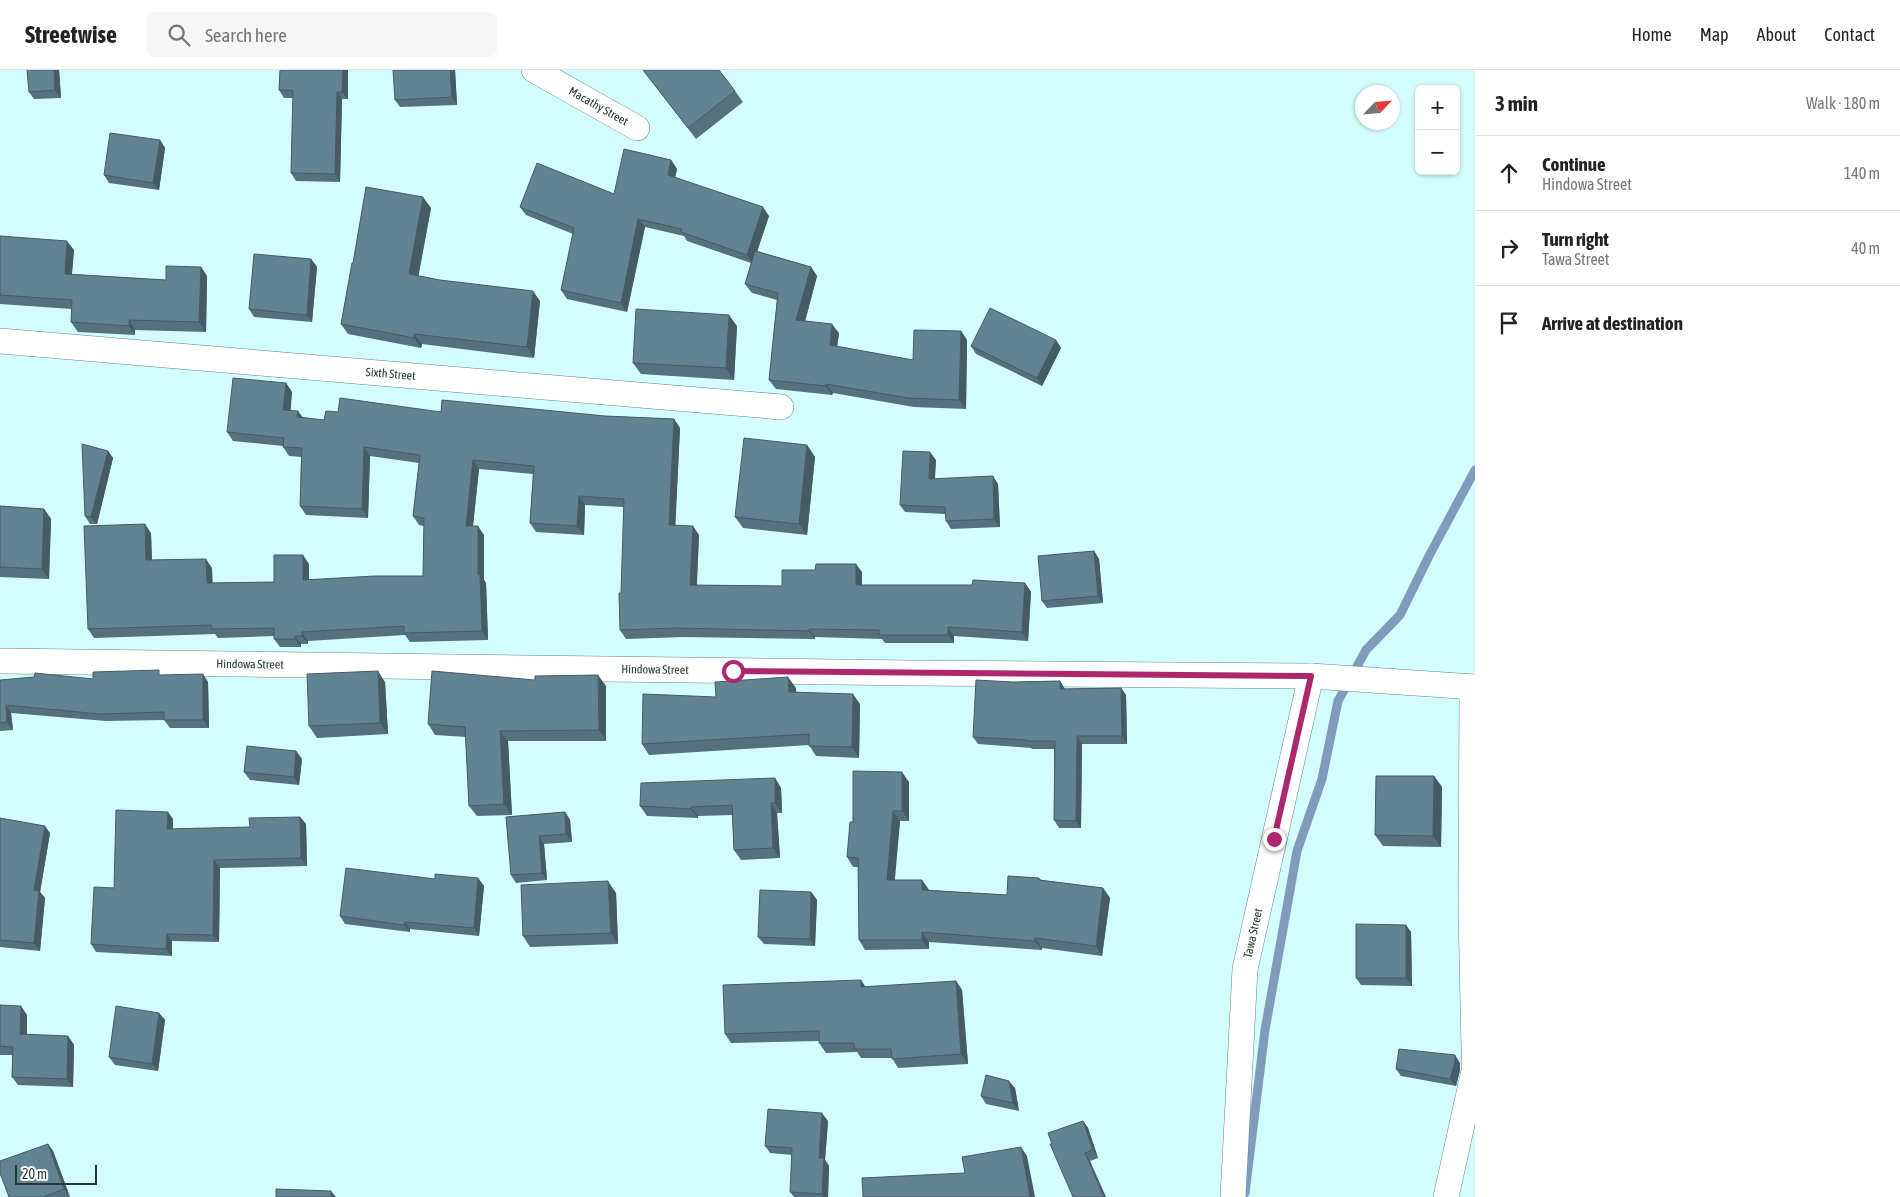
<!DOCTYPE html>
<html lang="en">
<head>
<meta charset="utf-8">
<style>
	:root { --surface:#fff; --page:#f6f6f6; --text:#222; --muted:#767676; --line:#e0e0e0 }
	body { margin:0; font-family:"Asap Condensed",sans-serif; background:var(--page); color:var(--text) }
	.controls { position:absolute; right:15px; top:15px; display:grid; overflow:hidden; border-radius:8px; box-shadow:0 1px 4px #0004 }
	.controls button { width:45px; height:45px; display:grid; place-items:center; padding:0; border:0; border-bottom:1px solid var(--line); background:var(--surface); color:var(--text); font:25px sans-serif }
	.compass { position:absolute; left:1355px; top:15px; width:45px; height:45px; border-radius:50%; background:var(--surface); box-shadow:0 1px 4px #0004; rotate:64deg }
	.scale { position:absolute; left:15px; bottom:12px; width:82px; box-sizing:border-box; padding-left:5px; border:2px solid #273736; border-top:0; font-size:14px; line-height:18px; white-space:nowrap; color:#273736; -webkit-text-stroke:4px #fff; paint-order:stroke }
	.stop { position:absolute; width:15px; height:15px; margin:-11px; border:4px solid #ad276e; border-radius:50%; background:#fff }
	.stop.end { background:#ad276e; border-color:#fff; box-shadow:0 1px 5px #0008 }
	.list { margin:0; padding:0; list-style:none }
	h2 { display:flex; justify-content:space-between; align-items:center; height:65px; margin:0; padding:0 20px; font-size:21px }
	h2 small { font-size:16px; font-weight:400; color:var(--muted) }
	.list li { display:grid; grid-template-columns:32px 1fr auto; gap:15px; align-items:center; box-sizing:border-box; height:75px; padding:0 20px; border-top:1px solid var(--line) }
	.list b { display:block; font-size:19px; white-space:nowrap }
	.list p { margin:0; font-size:16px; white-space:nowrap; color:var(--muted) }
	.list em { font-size:16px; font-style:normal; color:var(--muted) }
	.icon { flex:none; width:28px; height:28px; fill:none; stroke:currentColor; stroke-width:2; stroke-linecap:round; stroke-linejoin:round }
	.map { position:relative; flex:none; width:1475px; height:1127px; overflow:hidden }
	header { display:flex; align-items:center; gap:30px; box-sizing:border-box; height:70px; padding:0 25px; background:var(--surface); border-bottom:1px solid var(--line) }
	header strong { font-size:24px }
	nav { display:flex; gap:28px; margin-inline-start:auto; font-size:18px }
	.search { width:350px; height:45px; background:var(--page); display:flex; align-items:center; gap:12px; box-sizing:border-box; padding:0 18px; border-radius:8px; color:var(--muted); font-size:19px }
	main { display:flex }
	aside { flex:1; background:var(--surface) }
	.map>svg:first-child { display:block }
</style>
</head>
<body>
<header>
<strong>Streetwise</strong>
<div class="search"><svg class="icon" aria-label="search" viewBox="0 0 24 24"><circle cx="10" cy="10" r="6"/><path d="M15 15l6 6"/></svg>Search here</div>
<nav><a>Home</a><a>Map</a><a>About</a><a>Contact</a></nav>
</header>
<main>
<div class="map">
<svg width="1475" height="1127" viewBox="0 0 1475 1127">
	<rect width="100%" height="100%" fill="#d3fdfc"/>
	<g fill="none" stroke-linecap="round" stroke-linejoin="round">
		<path stroke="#809bbb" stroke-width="9" d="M 1245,1123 L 1265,960 L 1297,781 L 1322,709 L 1338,631 L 1366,580 L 1400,545 L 1429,486 L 1475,400"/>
		<defs>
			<g id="street">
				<path id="s1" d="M 534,0 L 637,58"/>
				<path id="s2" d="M 0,271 L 781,337"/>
				<path id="s3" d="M 0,591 L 912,603 L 1311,606 L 1475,617"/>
				<path d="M 1472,617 L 1471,842 L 1475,1023"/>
				<path id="s4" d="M 1233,1127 L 1245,899 L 1311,606"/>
				<path d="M 1446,1127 L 1473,1005"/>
			</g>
		</defs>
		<use href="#street" stroke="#608785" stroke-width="26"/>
		<use href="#street" stroke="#fff" stroke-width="25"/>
	</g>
	<g fill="#54717d">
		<path d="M 27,0 L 59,0 L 61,28 L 34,29 L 29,22 Z"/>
		<path d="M 280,0 L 348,0 L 348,29 L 342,29 L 340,112 L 296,111 L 291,103 L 293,28 L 284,28 L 279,20 Z"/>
		<path d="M 455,0 L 457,35 L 400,37 L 395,30 Z"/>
		<path d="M 643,0 L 735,21 L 743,32 L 696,69 Z"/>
		<path d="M 160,70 L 165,78 L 159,120 L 109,113 L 104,105 Z"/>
		<path d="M 671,90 L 677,99 L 675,107 L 769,146 L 757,181 L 811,197 L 817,206 L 805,251 L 839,263 L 837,277 L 913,290 L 961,261 L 967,270 L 966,339 L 914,337 L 833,323 L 832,325 L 776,319 L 769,310 L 777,230 L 752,223 L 745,214 L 751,193 L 687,171 L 684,166 L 645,157 L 627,242 L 567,229 L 561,220 L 573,164 L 526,145 L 520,137 L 614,124 Z"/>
		<path d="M 431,138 L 418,206 L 540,231 L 534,288 L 422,274 L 421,278 L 348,264 L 341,254 L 353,193 Z"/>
		<path d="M 0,166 L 74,180 L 72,204 L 166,210 L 201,197 L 207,206 L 206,262 L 135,260 L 135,265 L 78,262 L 71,252 L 72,239 L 0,234 Z"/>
		<path d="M 311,189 L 317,197 L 312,252 L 254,247 L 249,239 Z"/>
		<path d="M 737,256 L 734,310 L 641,304 L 633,293 Z"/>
		<path d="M 1056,270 L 1061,278 L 1042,316 L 976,284 L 971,276 Z"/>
		<path d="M 286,313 L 292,322 L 290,340 L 302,347 L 324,350 L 441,342 L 605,346 L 674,349 L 680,358 L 675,455 L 699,465 L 697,515 L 782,516 L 862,502 L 862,515 L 972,515 L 1025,513 L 1031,522 L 1028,571 L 954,566 L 954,573 L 885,573 L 882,569 L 815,567 L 815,569 L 684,567 L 626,569 L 620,560 L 624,437 L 585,435 L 584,465 L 536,462 L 530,453 L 533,404 L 479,399 L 473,456 L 484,465 L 484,510 L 486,513 L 488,570 L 410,572 L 405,565 L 308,571 L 308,574 L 301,574 L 301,577 L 280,577 L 274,569 L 274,566 L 218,568 L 215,564 L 94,568 L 88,559 L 151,463 L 152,490 L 212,498 L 212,513 L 274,512 L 309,494 L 309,510 L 423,506 L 424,456 L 419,455 L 413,446 L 419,393 L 370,386 L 368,448 L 306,445 L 300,436 L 301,387 L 289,386 L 283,377 L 283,376 L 233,371 L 227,362 Z"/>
		<path d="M 807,375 L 815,387 L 807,465 L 743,458 L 735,447 Z"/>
		<path d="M 108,381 L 113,388 L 97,454 L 90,454 L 85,446 Z"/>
		<path d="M 936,390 L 935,409 L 998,414 L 1000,457 L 951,459 L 946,451 L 945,444 L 905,442 L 900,435 Z"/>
		<path d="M 0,436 L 44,439 L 51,449 L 49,509 L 0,507 Z"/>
		<path d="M 1094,481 L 1099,489 L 1103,533 L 1047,538 L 1042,531 Z"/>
		<path d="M 162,605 L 208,612 L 209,658 L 170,658 L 164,650 L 106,651 L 11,643 L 13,660 L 0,661 L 0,610 L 93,609 Z"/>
		<path d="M 1060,611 L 1065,619 L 1121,618 L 1126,625 L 1127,674 L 1082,674 L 1081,758 L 1059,758 L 1054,750 L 1054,679 L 1032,679 L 1031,678 L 978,674 L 973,667 L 1013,612 Z"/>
		<path d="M 385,612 L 388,664 L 317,668 L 309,656 Z"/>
		<path d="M 606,616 L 606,671 L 508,671 L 512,745 L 477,746 L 469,736 L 466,667 L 435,665 L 428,654 Z"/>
		<path d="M 796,618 L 796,622 L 860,634 L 859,688 L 816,686 L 809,675 L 649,685 L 642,674 L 716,627 Z"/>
		<path d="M 296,681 L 302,689 L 299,715 L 250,710 L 244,702 Z"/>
		<path d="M 1434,706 L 1442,717 L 1441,777 L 1383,776 L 1375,765 Z"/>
		<path d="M 775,708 L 781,718 L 782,743 L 777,743 L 780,788 L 741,790 L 734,780 L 732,745 L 698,746 L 698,748 L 647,746 L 640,736 Z"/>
		<path d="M 909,712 L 909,751 L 900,751 L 894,810 L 922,810 L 929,820 L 1007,825 L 1039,808 L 1041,810 L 1103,818 L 1110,828 L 1102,886 L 1042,878 L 1042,880 L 929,872 L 929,879 L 865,880 L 859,870 L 858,797 L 853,797 L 847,787 L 853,752 Z"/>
		<path d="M 565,742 L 570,750 L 572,772 L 544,774 L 547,810 L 516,813 L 511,805 L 506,747 Z"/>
		<path d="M 300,747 L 306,754 L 307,796 L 220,798 L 219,872 L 172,871 L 172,886 L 96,882 L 91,874 L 114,818 L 173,749 L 173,759 L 250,757 Z"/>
		<path d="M 0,748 L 50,763 L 40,822 L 45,828 L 40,881 L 0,877 Z"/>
		<path d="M 478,808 L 484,816 L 479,866 L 410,859 L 410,862 L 345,854 L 340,846 L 435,809 Z"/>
		<path d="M 811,822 L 817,830 L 815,876 L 764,874 L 758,867 Z"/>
		<path d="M 616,823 L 618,874 L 530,877 L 523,866 Z"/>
		<path d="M 1411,862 L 1412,916 L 1361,915 L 1356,908 Z"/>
		<path d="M 956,911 L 962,920 L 968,994 L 898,998 L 892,988 L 861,988 L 857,982 L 826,983 L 819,973 L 819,971 L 731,973 L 725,964 L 866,917 Z"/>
		<path d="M 0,935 L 27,945 L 27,965 L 68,966 L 74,975 L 73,1017 L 18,1015 L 12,1007 L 12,985 L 0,985 Z"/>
		<path d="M 159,943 L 165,950 L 158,1001 L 115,995 L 109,987 Z"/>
		<path d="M 1460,993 L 1460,1000 L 1456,1016 L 1401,1006 L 1396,999 Z"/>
		<path d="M 1015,1018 L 1019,1041 L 986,1034 L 981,1026 Z"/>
		<path d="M 828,1051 L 825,1090 L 829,1096 L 828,1127 L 794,1127 L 790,1122 L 792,1085 L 770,1083 L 765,1076 Z"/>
		<path d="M 1083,1051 L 1088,1058 L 1098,1088 L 1090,1091 L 1052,1074 Z"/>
		<path d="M 48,1074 L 53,1081 L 70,1127 L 9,1127 Z"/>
	</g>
	<g fill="#455c66">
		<path d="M 54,0 L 59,0 L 61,28 L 55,20 Z"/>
		<path d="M 343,0 L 348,0 L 348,29 L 342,22 Z"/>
		<path d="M 450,0 L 455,0 L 457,35 L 452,27 Z"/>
		<path d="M 337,22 L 342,29 L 340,112 L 335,104 Z"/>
		<path d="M 160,70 L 165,78 L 159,120 L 153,113 Z"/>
		<path d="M 671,90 L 677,99 L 674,113 L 668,105 Z"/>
		<path d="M 423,127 L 431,138 L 417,214 L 409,204 Z"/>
		<path d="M 763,137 L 769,146 L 753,194 L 747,185 Z"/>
		<path d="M 638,149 L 645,157 L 627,242 L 621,233 Z"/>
		<path d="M 67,171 L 74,180 L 71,213 L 65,204 Z"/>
		<path d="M 311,189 L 317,197 L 312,252 L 307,245 Z"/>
		<path d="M 201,197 L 207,206 L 206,262 L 199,252 Z"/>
		<path d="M 811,197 L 817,206 L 803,259 L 796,250 Z"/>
		<path d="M 533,221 L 540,231 L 534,288 L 527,277 Z"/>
		<path d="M 729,245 L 737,256 L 734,310 L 726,298 Z"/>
		<path d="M 129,250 L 135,260 L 135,265 L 129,256 Z"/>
		<path d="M 832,254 L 839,263 L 836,284 L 830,275 Z"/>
		<path d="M 961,261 L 967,270 L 966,339 L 959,330 Z"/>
		<path d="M 414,264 L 422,274 L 421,278 L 414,268 Z"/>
		<path d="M 1056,270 L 1061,278 L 1042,316 L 1037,308 Z"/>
		<path d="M 286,313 L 292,322 L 290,349 L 283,340 Z"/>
		<path d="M 826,314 L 833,323 L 832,325 L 826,316 Z"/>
		<path d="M 298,341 L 304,349 L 297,347 Z"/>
		<path d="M 674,349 L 680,358 L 675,464 L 669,455 Z"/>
		<path d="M 807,375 L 815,387 L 807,465 L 799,454 Z"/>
		<path d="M 364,377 L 370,386 L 368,448 L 362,439 Z"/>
		<path d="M 108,381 L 113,388 L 97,454 L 91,447 Z"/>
		<path d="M 930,382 L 936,390 L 934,416 L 929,409 Z"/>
		<path d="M 473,390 L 479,399 L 472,465 L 466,456 Z"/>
		<path d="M 993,406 L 998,414 L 1000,457 L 994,449 Z"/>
		<path d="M 579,426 L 585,435 L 584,465 L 577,456 Z"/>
		<path d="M 44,439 L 51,449 L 49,509 L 42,499 Z"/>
		<path d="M 145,454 L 151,463 L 152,498 L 146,490 Z"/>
		<path d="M 478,456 L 484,465 L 484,510 L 486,513 L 488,570 L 482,561 L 478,505 Z"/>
		<path d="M 693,456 L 699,465 L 696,524 L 690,515 Z"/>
		<path d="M 1094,481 L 1099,489 L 1103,533 L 1098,526 Z"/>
		<path d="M 303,485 L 309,494 L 309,519 L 303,510 Z"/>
		<path d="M 206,489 L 212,498 L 213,521 L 207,513 Z"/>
		<path d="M 856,494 L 862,502 L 862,524 L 856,515 Z"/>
		<path d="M 1025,513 L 1031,522 L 1028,571 L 1022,562 Z"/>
		<path d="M 948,557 L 954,566 L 954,573 L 948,565 Z"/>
		<path d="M 809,559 L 815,567 L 815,569 L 809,561 Z"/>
		<path d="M 302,562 L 308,571 L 308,574 L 302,566 Z"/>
		<path d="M 295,566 L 301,574 L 301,577 L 295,569 Z"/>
		<path d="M 378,601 L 385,612 L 388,664 L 380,653 Z"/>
		<path d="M 203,604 L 208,612 L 209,658 L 203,650 Z"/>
		<path d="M 598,605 L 606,616 L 606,671 L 599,660 Z"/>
		<path d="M 788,607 L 796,618 L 797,633 L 789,622 Z"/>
		<path d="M 1060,611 L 1065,619 L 1060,619 Z"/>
		<path d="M 1121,618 L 1126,625 L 1127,674 L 1122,666 Z"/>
		<path d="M 853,624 L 860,634 L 859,688 L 852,677 Z"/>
		<path d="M 6,635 L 11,643 L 13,660 L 7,652 Z"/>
		<path d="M 500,661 L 508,671 L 512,745 L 504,734 Z"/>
		<path d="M 1077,666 L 1082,674 L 1081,758 L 1076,751 Z"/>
		<path d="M 296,681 L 302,689 L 299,715 L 294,707 Z"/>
		<path d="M 902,702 L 909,712 L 909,751 L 902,741 Z"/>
		<path d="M 1434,706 L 1442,717 L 1441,777 L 1433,766 Z"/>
		<path d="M 775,708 L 781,718 L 782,743 L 775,733 Z"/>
		<path d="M 771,733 L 777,743 L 780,788 L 773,778 Z"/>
		<path d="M 691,737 L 698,746 L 698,748 L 691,739 Z"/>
		<path d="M 893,741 L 900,751 L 894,820 L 887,810 Z"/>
		<path d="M 168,742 L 173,749 L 173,767 L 167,759 Z"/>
		<path d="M 565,742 L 570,750 L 572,772 L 566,764 Z"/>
		<path d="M 300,747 L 306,754 L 307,796 L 301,788 Z"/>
		<path d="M 45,756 L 50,763 L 40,822 L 45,828 L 40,881 L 34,873 L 34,820 Z"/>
		<path d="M 539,766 L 544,774 L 547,810 L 542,803 Z"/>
		<path d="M 214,790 L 220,798 L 219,872 L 213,865 Z"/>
		<path d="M 478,808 L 484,816 L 479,866 L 474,858 Z"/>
		<path d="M 922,810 L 929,820 L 929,829 L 922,820 Z"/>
		<path d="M 608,811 L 616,823 L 618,874 L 611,863 Z"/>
		<path d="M 1103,818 L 1110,828 L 1102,886 L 1096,876 Z"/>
		<path d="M 811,822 L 817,830 L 815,876 L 810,869 Z"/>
		<path d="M 405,852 L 410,859 L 410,862 L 404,855 Z"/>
		<path d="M 1406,855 L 1411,862 L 1412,916 L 1406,908 Z"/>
		<path d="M 922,862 L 929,872 L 929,879 L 922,870 Z"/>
		<path d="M 167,864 L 172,871 L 172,886 L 166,879 Z"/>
		<path d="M 1035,868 L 1042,878 L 1042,880 L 1035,871 Z"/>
		<path d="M 861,910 L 867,919 L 861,917 Z"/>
		<path d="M 956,911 L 962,920 L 968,994 L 961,984 Z"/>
		<path d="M 21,936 L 27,945 L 26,973 L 20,964 Z"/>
		<path d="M 159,943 L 165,950 L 158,1001 L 152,994 Z"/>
		<path d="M 68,966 L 74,975 L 73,1017 L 67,1009 Z"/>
		<path d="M 1455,985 L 1460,993 L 1460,1000 L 1456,1016 L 1450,1009 Z"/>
		<path d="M 1009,1011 L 1015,1018 L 1019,1041 L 1013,1033 Z"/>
		<path d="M 822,1043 L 828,1051 L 825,1090 L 829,1096 L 828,1127 L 824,1127 L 822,1124 L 819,1088 Z"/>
		<path d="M 1083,1051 L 1088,1058 L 1098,1088 L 1093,1080 Z"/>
		<path d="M 48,1074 L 53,1081 L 70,1127 L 64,1119 Z"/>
		<path d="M 1021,1077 L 1027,1086 L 1035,1127 L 1030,1127 Z"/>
		<path d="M 1085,1083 L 1090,1091 L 1106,1127 L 1104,1127 Z"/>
		<path d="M 331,1121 L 336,1127 L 331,1127 Z"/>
	</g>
	<g fill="#628391" stroke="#455c66">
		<path d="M 27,0 L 54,0 L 55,20 L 29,22 Z"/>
		<path d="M 280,0 L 343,0 L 342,22 L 337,22 L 335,104 L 291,103 L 293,20 L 279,20 Z"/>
		<path d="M 393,0 L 450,0 L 452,27 L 395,30 Z"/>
		<path d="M 643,0 L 719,0 L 735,21 L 688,58 Z"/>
		<path d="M 110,63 L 160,70 L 153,113 L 104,105 Z"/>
		<path d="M 624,79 L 671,90 L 668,105 L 763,137 L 747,185 L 681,162 L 682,159 L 638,149 L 621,233 L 561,220 L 574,158 L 520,137 L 537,93 L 614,124 Z"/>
		<path d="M 366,117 L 423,127 L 409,204 L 440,210 L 533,221 L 527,277 L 414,264 L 414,268 L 341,254 L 352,193 L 353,193 Z"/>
		<path d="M 0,166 L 67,171 L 65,204 L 166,210 L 166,196 L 201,197 L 199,252 L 129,250 L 129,256 L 71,252 L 72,230 L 0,225 Z"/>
		<path d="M 755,181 L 811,197 L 796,250 L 832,254 L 830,275 L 913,290 L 914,260 L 961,261 L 959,330 L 908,328 L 826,314 L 826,316 L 769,310 L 778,223 L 745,214 Z"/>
		<path d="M 254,184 L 311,189 L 307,245 L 249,239 Z"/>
		<path d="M 990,238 L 1056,270 L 1037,308 L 971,276 Z"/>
		<path d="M 636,239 L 729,245 L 726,298 L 633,293 Z"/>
		<path d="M 233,308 L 286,313 L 283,340 L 298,341 L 297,347 L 324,350 L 326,341 L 338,342 L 340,328 L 441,342 L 442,330 L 605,346 L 674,349 L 669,455 L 693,456 L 690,515 L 782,516 L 782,500 L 815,500 L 816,494 L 856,494 L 856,515 L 972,515 L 973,510 L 1025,513 L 1022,562 L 948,557 L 948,565 L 879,565 L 879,560 L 809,559 L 809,561 L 677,558 L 620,560 L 619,523 L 621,523 L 624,429 L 579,426 L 577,456 L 530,453 L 534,396 L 473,390 L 466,456 L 478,456 L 478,505 L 480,504 L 482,561 L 404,563 L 404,556 L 302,562 L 302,566 L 295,566 L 295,569 L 274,569 L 274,558 L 212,559 L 211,555 L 88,559 L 84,456 L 145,454 L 146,490 L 206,489 L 207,513 L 274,512 L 274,485 L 303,485 L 303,510 L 375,506 L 423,506 L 424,448 L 413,446 L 420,385 L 364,377 L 362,439 L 300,436 L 302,378 L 283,377 L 284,368 L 227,362 Z"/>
		<path d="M 744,368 L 807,375 L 799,454 L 735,447 Z"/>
		<path d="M 82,374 L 108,381 L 91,447 L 85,446 Z"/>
		<path d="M 903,381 L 930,382 L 929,409 L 993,406 L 994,449 L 946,451 L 945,437 L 900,435 Z"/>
		<path d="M 0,436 L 44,439 L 42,499 L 0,497 Z"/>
		<path d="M 1094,481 L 1098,526 L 1042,531 L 1038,486 Z"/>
		<path d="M 159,600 L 159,605 L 203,604 L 203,650 L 164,650 L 164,642 L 100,644 L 6,635 L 7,652 L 0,653 L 0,610 L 34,607 L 35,603 L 93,609 L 93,602 Z"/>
		<path d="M 378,601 L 380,653 L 309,656 L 307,604 Z"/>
		<path d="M 432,601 L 535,610 L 535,606 L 598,605 L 599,660 L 500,661 L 504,734 L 469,736 L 465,657 L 428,654 Z"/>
		<path d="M 788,607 L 789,622 L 853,624 L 852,677 L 809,676 L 809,664 L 642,674 L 643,624 L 716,627 L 715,612 Z"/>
		<path d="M 976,610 L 1013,612 L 1060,611 L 1060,619 L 1121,618 L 1122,666 L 1077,666 L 1076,751 L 1054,750 L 1055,671 L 1027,671 L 1027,670 L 973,667 Z"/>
		<path d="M 247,676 L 296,681 L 294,707 L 244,702 Z"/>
		<path d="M 853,701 L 902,702 L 902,741 L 893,741 L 887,810 L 922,810 L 922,820 L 1007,825 L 1008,806 L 1039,808 L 1039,810 L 1103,818 L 1096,876 L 1035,868 L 1035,871 L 922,862 L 922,870 L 859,870 L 858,788 L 847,787 L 850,752 L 853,752 Z"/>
		<path d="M 1376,706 L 1434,706 L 1433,766 L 1375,765 Z"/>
		<path d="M 775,708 L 775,733 L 771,733 L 773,778 L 734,780 L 732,735 L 691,737 L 691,739 L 640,736 L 641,713 Z"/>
		<path d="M 116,740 L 168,742 L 167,759 L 250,757 L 249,748 L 300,747 L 301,788 L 214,790 L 213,865 L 167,864 L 166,879 L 91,874 L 94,817 L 114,818 Z"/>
		<path d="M 565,742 L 566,764 L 539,766 L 542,803 L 511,805 L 506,747 Z"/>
		<path d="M 0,748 L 45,756 L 34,820 L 39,821 L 34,873 L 0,870 Z"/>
		<path d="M 346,798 L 435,809 L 435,804 L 478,808 L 474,858 L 405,852 L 404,855 L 340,846 Z"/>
		<path d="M 608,811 L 611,863 L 523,866 L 521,815 Z"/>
		<path d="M 760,820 L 811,822 L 810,869 L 758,867 Z"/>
		<path d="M 1356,854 L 1406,855 L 1406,908 L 1356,908 Z"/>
		<path d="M 861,910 L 861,917 L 956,911 L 961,984 L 892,989 L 891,979 L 855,979 L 854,973 L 819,973 L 819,961 L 725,964 L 723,915 Z"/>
		<path d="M 0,935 L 21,936 L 20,964 L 68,966 L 67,1009 L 12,1007 L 13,977 L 0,976 Z"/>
		<path d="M 116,936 L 159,943 L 152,994 L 109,987 Z"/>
		<path d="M 1399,979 L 1455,985 L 1455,992 L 1450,1009 L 1396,999 Z"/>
		<path d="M 986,1005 L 1009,1011 L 1013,1033 L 981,1026 Z"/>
		<path d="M 768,1039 L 822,1043 L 819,1088 L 824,1088 L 822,1124 L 790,1122 L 792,1078 L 765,1076 Z"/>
		<path d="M 1083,1051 L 1093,1080 L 1085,1083 L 1104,1127 L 1073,1127 L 1050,1074 L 1052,1074 L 1048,1063 Z"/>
		<path d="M 48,1074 L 64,1119 L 43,1127 L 9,1127 L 0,1103 L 0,1091 Z"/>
		<path d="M 1021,1077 L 1030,1127 L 863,1127 L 862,1108 L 965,1103 L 962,1087 Z"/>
		<path d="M 276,1119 L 331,1121 L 331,1127 L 276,1127 Z"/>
	</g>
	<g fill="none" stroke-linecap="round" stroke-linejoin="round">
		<path stroke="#ad276e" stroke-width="6" d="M 733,601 L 1311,606 L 1274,769"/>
	</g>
	<g text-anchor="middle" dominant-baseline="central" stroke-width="4" stroke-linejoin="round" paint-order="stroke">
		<g font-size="12" fill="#273736" stroke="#fff">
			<text stroke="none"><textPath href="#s1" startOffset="74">Macathy Street</textPath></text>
			<text stroke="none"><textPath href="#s2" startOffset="392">Sixth Street</textPath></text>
			<text stroke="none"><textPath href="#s3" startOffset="250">Hindowa Street</textPath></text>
			<text stroke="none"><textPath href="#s3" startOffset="655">Hindowa Street</textPath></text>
			<text stroke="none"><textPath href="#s4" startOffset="265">Tawa Street</textPath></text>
		</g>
	</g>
</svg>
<div class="controls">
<button>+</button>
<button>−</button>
</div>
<svg class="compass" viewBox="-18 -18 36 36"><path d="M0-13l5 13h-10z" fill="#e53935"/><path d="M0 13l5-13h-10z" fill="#767676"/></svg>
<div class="scale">20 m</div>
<div class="stop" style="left:733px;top:601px"></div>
<div class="stop end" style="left:1274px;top:769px"></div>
</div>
<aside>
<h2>3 min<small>Walk · 180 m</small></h2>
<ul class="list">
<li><svg class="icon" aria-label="ahead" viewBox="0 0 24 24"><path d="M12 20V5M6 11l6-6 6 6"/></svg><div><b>Continue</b><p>Hindowa Street</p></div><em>140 m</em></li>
<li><svg class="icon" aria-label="right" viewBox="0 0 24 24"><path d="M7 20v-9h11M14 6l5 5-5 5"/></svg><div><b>Turn right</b><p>Tawa Street</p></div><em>40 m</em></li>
<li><svg class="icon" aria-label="arrive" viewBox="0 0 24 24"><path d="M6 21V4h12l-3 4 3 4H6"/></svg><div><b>Arrive at destination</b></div></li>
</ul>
</aside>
</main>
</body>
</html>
